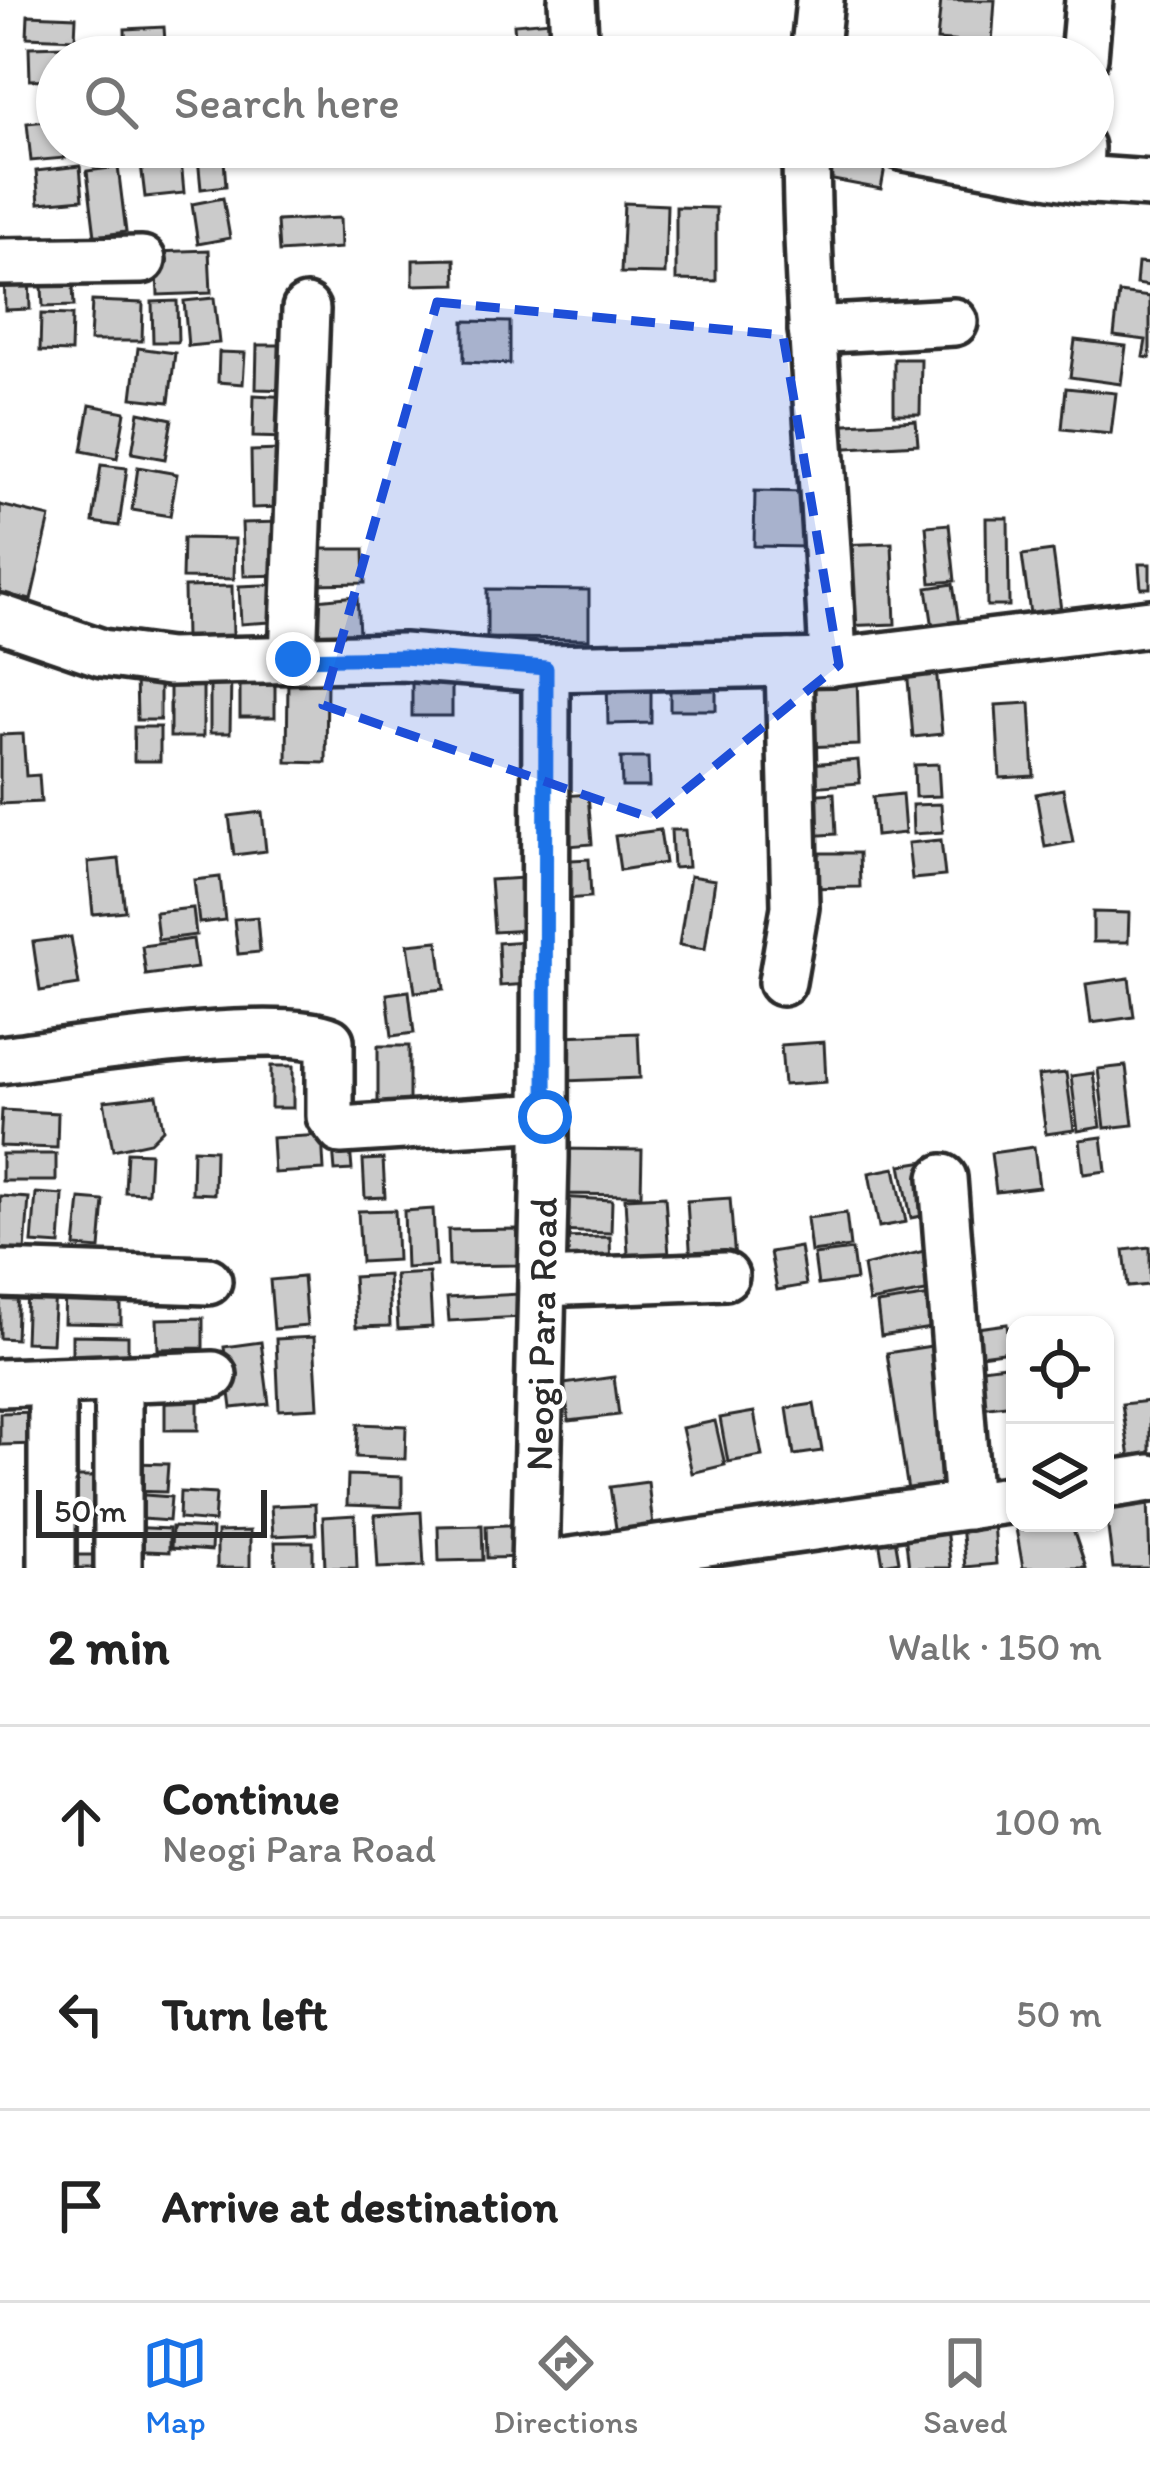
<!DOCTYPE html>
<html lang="en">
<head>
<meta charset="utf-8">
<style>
	:root { --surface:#fff; --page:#f6f6f6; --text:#222; --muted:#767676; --line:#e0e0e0; --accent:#1a73e8 }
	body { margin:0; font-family:Itim,sans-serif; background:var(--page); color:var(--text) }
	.controls { position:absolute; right:36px; bottom:36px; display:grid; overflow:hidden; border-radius:24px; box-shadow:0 3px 9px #0004 }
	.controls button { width:108px; height:108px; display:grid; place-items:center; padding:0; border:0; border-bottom:3px solid var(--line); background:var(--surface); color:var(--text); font:60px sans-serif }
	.scale { position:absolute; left:36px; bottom:30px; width:231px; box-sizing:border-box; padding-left:12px; border:6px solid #2b2b2b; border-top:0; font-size:33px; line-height:42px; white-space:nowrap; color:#2b2b2b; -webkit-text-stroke:9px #fff; paint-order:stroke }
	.stop { position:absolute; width:36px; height:36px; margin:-27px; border:9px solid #1a73e8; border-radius:50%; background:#fff }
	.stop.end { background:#1a73e8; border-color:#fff; box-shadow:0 3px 12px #0008 }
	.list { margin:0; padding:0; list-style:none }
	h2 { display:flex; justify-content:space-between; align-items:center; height:156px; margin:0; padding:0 48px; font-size:51px }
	h2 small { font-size:39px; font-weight:400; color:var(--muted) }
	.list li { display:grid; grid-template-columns:78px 1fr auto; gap:36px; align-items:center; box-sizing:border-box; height:192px; padding:0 48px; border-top:3px solid var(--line) }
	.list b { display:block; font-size:45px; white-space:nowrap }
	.list p { margin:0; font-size:39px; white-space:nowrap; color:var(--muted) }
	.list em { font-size:39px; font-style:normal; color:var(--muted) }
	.icon { flex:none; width:66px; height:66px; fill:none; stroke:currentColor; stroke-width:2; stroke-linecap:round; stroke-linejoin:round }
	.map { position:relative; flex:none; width:1150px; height:1568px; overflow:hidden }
	.search { position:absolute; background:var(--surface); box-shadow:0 3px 9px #0004; left:36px; right:36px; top:36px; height:132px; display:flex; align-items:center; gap:30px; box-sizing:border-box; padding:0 42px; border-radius:66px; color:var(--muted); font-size:45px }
	.sheet { height:732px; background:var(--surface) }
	nav { display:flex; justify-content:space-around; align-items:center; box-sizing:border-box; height:168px; border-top:3px solid var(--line); background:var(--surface); font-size:33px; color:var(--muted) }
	nav a { display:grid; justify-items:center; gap:6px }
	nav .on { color:var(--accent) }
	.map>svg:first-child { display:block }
</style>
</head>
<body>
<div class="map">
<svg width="1150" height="1568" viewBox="0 0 1150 1568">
	<rect width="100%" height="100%" fill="#fff"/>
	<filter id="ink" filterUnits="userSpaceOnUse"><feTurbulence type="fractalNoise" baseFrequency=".00833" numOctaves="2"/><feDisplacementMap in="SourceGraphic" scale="24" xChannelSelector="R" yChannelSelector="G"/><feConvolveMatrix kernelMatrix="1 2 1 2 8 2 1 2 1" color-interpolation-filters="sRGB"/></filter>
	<g filter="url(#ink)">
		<g fill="#cbcbcb" stroke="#2b2b2b" stroke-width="3">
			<path d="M 941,0 L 995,0 L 992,44 L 937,40 Z"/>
			<path d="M 28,15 L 76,17 L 75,39 L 27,37 Z"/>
			<path d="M 563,20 L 565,46 L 516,50 L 514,24 Z"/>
			<path d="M 164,27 L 166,57 L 126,57 L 125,29 Z"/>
			<path d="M 65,46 L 65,57 L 57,57 L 57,79 L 30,80 L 29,47 Z"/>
			<path d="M 57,120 L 57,147 L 64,147 L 65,158 L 31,161 L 27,123 Z"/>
			<path d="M 197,147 L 223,147 L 226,186 L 201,189 Z"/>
			<path d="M 834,147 L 888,150 L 881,189 L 828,179 Z"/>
			<path d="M 181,160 L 184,193 L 145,197 L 141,164 Z"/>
			<path d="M 80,166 L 83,199 L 39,203 L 36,171 Z"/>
			<path d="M 118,167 L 126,232 L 95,236 L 87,171 Z"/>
			<path d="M 223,198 L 230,238 L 198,244 L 192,204 Z"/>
			<path d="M 624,203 L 667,205 L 665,274 L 621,273 Z"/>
			<path d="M 676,207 L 716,208 L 716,281 L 676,280 Z"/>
			<path d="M 340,218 L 341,248 L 279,252 L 277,221 Z"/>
			<path d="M 209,250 L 211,293 L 158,295 L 156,252 Z"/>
			<path d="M 455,259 L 456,284 L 413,285 L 413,260 Z"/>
			<path d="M 1138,263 L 1150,264 L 1150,286 L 1136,284 Z"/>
			<path d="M 72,266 L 74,306 L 43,307 L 41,267 Z"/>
			<path d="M 4,268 L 29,268 L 30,309 L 5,310 Z"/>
			<path d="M 1119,293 L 1150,297 L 1150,358 L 1143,357 L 1146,340 L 1114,336 Z"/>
			<path d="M 214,298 L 219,343 L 188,346 L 184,301 Z"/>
			<path d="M 92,301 L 143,303 L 142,341 L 90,341 Z"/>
			<path d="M 177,301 L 178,342 L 153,342 L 152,302 Z"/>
			<path d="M 41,314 L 72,315 L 71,352 L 40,351 Z"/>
			<path d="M 464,321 L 510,322 L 510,364 L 464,362 Z"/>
			<path d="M 1075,340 L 1126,346 L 1121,384 L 1070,377 Z"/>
			<path d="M 257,345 L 292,345 L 292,390 L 256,389 Z"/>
			<path d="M 138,348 L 175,353 L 169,402 L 132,398 Z"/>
			<path d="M 219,352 L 245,353 L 243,384 L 218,382 Z"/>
			<path d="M 894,359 L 921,359 L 920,414 L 894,414 Z"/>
			<path d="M 1066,388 L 1116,393 L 1111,434 L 1062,429 Z"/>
			<path d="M 254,395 L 289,397 L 287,438 L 253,437 Z"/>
			<path d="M 90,405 L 125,412 L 117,458 L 82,451 Z"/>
			<path d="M 139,412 L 172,419 L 165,459 L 132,453 Z"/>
			<path d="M 916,420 L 918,444 L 831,449 L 830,425 Z"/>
			<path d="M 280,450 L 282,507 L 252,508 L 251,451 Z"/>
			<path d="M 101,465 L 127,468 L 119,526 L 93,522 Z"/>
			<path d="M 138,467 L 177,474 L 170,516 L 132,510 Z"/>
			<path d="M 755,491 L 807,492 L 806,547 L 754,546 Z"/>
			<path d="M 0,505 L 50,517 L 31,600 L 0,593 Z"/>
			<path d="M 986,518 L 1008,518 L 1009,606 L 987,606 Z"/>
			<path d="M 283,522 L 284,575 L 244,576 L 242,523 Z"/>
			<path d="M 949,524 L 955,581 L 931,583 L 926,526 Z"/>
			<path d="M 183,538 L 235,539 L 234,579 L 182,578 Z"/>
			<path d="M 892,543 L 895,624 L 841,626 L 837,545 Z"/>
			<path d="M 312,549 L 364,549 L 365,583 L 313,584 Z"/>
			<path d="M 1053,551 L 1061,610 L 1030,614 L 1022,555 Z"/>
			<path d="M 1139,564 L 1150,564 L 1150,588 L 1141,588 Z"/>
			<path d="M 283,584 L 285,621 L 241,624 L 239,586 Z"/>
			<path d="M 953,584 L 959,624 L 933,628 L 927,588 Z"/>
			<path d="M 232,586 L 233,637 L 185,638 L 184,587 Z"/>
			<path d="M 487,589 L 589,590 L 589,639 L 487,638 Z"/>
			<path d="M 357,596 L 359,634 L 319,637 L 316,600 Z"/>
			<path d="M 936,667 L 942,734 L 913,737 L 907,669 Z"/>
			<path d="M 452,671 L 452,716 L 412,716 L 412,672 Z"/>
			<rect x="170" y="673" width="33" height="64"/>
			<path d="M 136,674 L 160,674 L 160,720 L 137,720 Z"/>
			<path d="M 210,675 L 231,675 L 230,733 L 210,733 Z"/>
			<path d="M 857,676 L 859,745 L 802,747 L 800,678 Z"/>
			<path d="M 288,680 L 327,680 L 326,763 L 287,762 Z"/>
			<path d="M 651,680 L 651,723 L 608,724 L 607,681 Z"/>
			<path d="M 716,680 L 716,710 L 670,710 L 670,681 Z"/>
			<rect x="240" y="681" width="35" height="36"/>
			<path d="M 1030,703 L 1034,776 L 1000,778 L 996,705 Z"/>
			<rect x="134" y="727" width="26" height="34"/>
			<path d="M 23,734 L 26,776 L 39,775 L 41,802 L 0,804 L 0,735 Z"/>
			<path d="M 621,758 L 648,758 L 649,787 L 622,787 Z"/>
			<path d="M 858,760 L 860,783 L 799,788 L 798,765 Z"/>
			<path d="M 938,764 L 940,796 L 915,797 L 914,765 Z"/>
			<path d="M 1063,789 L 1073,842 L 1045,847 L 1036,794 Z"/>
			<path d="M 834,793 L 836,834 L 807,836 L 805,795 Z"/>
			<path d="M 588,794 L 592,844 L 557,847 L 552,797 Z"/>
			<path d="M 902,794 L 905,833 L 876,836 L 873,797 Z"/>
			<path d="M 941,804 L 943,832 L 913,834 L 912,805 Z"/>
			<path d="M 262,812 L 266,851 L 234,855 L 229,816 Z"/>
			<path d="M 660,830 L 665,863 L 620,870 L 615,836 Z"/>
			<path d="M 671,830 L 685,830 L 688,867 L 673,868 Z"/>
			<path d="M 941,840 L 945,876 L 912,879 L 908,843 Z"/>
			<path d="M 799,853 L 859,853 L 860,887 L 800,888 Z"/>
			<path d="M 119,859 L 125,911 L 93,914 L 88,862 Z"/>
			<path d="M 589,859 L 591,897 L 556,900 L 553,861 Z"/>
			<path d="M 690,876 L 715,880 L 705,949 L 679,945 Z"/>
			<path d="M 220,877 L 225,920 L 199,923 L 194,880 Z"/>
			<path d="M 524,878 L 529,930 L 494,932 L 490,880 Z"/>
			<path d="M 193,908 L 196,935 L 158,940 L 155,912 Z"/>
			<path d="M 1093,912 L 1129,913 L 1128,942 L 1093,942 Z"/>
			<path d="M 257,917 L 260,952 L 238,954 L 234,919 Z"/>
			<path d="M 71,937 L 79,985 L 40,991 L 33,942 Z"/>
			<path d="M 193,939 L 197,968 L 146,975 L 142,946 Z"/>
			<path d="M 438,941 L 444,989 L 415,992 L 408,944 Z"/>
			<path d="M 526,941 L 529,984 L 500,986 L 498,943 Z"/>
			<path d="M 1129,978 L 1134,1017 L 1091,1023 L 1086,984 Z"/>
			<path d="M 409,991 L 414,1033 L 392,1036 L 387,994 Z"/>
			<path d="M 638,1033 L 640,1078 L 565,1081 L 563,1036 Z"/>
			<path d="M 824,1042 L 826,1082 L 784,1085 L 781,1045 Z"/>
			<rect x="378" y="1046" width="31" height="65"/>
			<rect x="271" y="1066" width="22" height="42"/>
			<path d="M 1126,1066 L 1133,1125 L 1105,1128 L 1098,1069 Z"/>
			<path d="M 1066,1073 L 1074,1130 L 1046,1134 L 1038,1076 Z"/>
			<path d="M 1093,1073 L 1101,1127 L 1078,1131 L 1071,1076 Z"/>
			<path d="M 157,1095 L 163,1129 L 150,1142 L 113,1150 L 104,1101 Z"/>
			<path d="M 2,1110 L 58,1113 L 57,1148 L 0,1146 Z"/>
			<path d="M 322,1135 L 324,1170 L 274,1173 L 272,1138 Z"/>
			<path d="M 349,1135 L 352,1170 L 335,1171 L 332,1136 Z"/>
			<path d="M 1102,1137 L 1106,1171 L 1084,1174 L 1080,1140 Z"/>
			<path d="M 1034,1147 L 1039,1187 L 996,1192 L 991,1153 Z"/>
			<path d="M 193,1149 L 215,1150 L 214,1194 L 192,1193 Z"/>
			<path d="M 556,1149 L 642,1150 L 641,1195 L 555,1194 Z"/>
			<path d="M 127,1152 L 150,1153 L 148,1193 L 125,1192 Z"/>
			<rect x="2" y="1154" width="54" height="27"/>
			<path d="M 383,1159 L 385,1197 L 365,1198 L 363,1160 Z"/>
			<path d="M 926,1161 L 937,1213 L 911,1218 L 901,1165 Z"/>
			<path d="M 895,1168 L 906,1222 L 879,1227 L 869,1173 Z"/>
			<path d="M 36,1193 L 63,1195 L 60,1245 L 32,1243 Z"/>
			<path d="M 0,1196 L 29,1198 L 25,1251 L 0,1249 Z"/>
			<path d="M 665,1196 L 670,1271 L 629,1273 L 625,1198 Z"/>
			<path d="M 556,1197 L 612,1200 L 611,1233 L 554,1231 Z"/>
			<path d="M 730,1198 L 735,1260 L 691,1263 L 687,1201 Z"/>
			<path d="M 80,1199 L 104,1201 L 100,1249 L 75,1247 Z"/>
			<path d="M 433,1209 L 436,1266 L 406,1268 L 404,1211 Z"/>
			<path d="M 395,1210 L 397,1260 L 361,1262 L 358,1211 Z"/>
			<path d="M 846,1213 L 850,1247 L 811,1252 L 807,1218 Z"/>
			<path d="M 517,1229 L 518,1265 L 449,1266 L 448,1230 Z"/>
			<path d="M 610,1237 L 611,1272 L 554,1274 L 553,1238 Z"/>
			<path d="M 800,1247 L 806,1285 L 777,1290 L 770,1252 Z"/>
			<path d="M 1150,1247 L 1150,1285 L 1128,1287 L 1124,1250 Z"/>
			<path d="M 936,1248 L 943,1289 L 869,1302 L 863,1266 Z"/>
			<path d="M 852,1250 L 856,1280 L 818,1285 L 814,1255 Z"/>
			<path d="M 429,1273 L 432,1327 L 398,1329 L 395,1275 Z"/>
			<path d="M 388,1275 L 390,1326 L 356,1327 L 353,1277 Z"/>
			<path d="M 303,1277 L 307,1326 L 274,1329 L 270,1280 Z"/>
			<path d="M 0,1285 L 18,1286 L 16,1339 L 0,1338 Z"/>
			<path d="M 27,1288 L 55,1290 L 52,1343 L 25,1342 Z"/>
			<path d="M 65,1289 L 121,1290 L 121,1324 L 64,1323 Z"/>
			<path d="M 520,1294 L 521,1317 L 449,1321 L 447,1298 Z"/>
			<path d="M 944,1294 L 949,1325 L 881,1336 L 877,1304 Z"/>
			<path d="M 203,1318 L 203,1348 L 158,1349 L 157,1319 Z"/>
			<path d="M 1007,1324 L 1010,1351 L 980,1355 L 977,1328 Z"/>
			<path d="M 72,1335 L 128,1336 L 128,1365 L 72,1365 Z"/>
			<path d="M 314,1337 L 318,1408 L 279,1410 L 276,1339 Z"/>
			<path d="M 261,1342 L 269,1404 L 232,1408 L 224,1347 Z"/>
			<path d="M 944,1344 L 967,1489 L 909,1497 L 887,1353 Z"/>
			<path d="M 1013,1364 L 1015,1404 L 971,1409 L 966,1370 Z"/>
			<path d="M 614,1377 L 619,1415 L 569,1421 L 564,1384 Z"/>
			<rect x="165" y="1400" width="33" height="30"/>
			<path d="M 1150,1401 L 1150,1455 L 1130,1458 L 1122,1404 Z"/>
			<path d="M 814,1404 L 822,1451 L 794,1455 L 787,1408 Z"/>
			<path d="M 39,1412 L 40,1444 L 0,1445 L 0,1413 Z"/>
			<path d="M 754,1412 L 762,1456 L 728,1462 L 720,1418 Z"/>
			<path d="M 715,1421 L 725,1465 L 692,1473 L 682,1428 Z"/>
			<path d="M 358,1424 L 406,1426 L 405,1459 L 356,1457 Z"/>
			<path d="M 1109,1427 L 1115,1470 L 1105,1472 L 1105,1428 Z"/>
			<path d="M 132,1463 L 168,1464 L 166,1492 L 131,1491 Z"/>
			<path d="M 348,1475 L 402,1477 L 402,1507 L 347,1505 Z"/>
			<path d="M 59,1477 L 110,1477 L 110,1509 L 60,1510 Z"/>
			<path d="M 648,1482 L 655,1544 L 619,1549 L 610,1487 Z"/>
			<path d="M 180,1492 L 216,1494 L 214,1522 L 179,1519 Z"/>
			<path d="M 131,1494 L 171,1497 L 169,1521 L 129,1518 Z"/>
			<path d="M 1148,1497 L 1150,1568 L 1113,1568 L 1105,1504 Z"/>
			<path d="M 315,1504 L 316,1534 L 273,1536 L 271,1506 Z"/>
			<path d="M 421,1512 L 424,1566 L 378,1568 L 375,1515 Z"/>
			<path d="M 355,1515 L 357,1568 L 325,1568 L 323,1517 Z"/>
			<path d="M 993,1522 L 996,1564 L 965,1567 L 961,1525 Z"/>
			<path d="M 1015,1523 L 1071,1523 L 1086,1568 L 1023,1568 Z"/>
			<path d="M 529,1524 L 530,1557 L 487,1558 L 486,1526 Z"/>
			<path d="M 482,1525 L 483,1560 L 439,1561 L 438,1526 Z"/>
			<path d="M 126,1527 L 169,1529 L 169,1552 L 125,1550 Z"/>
			<path d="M 172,1527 L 212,1529 L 211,1551 L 171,1548 Z"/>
			<path d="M 946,1529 L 951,1568 L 909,1568 L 905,1533 Z"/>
			<path d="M 250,1531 L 250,1568 L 217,1568 L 217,1532 Z"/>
			<path d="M 895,1538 L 899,1561 L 883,1564 L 879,1540 Z"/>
			<path d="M 275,1542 L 313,1542 L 313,1568 L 276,1568 Z"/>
			<rect x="60" y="1555" width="54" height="13"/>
		</g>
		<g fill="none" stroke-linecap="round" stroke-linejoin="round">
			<defs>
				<g id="minor">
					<path d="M 572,0 L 575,57"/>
					<path d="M 814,57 L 820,0"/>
					<path d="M 1084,57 L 1089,0"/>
					<path d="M 806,147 C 807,319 826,490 833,662"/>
					<path d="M 904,147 L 1079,179 L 1080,147"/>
					<path d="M 1079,179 L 1150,184"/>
					<path d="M 0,262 L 142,260"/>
					<path d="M 812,330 L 954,322"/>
					<path d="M 0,618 L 102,653 L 169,662 L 403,657 L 546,668 L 833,662 L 1150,623"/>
					<path d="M 293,659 L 306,309"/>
					<path d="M 782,982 L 795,907 L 789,663"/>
					<path d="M 0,1060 C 65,1052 279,1018 330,1041 L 330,1116 L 341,1130 L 545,1117"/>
					<path d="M 943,1178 L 968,1506"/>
					<path d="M 0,1274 L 208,1281"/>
					<path d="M 542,1283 L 725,1276"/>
					<path d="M 118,1380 L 118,1568"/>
					<path d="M 0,1383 L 213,1375"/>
					<path d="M 52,1383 L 52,1568"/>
					<path d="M 1105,1485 L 1150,1478"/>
					<path d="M 535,1566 L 1015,1499"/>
					<path d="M 535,1568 L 545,1157 L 546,668"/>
				</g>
			</defs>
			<use href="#minor" stroke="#2b2b2b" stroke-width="54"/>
			<use href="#minor" stroke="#fff" stroke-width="45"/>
		</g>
	</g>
	<g fill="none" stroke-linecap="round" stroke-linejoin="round" filter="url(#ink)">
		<path stroke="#1a73e8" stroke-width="15" d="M 293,659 L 403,657 L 546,668 L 545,1117"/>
	</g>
	<path fill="#1d4ed8" fill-opacity="0.2" stroke="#1d4ed8" stroke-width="9" stroke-dasharray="24 15" stroke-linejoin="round" d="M 437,302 L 783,335 L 839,665 L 651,818 L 323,705 Z"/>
	<g text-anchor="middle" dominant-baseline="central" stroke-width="9" stroke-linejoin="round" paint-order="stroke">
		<g font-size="39" fill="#2b2b2b" stroke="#fff">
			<text transform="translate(541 1334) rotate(-89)">Neogi Para Road</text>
		</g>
	</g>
</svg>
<div class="controls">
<button><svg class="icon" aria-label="locate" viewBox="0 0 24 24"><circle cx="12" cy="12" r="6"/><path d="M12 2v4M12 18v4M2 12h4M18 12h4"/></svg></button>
<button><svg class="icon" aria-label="layers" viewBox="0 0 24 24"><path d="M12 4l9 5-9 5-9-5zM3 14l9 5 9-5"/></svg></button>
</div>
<div class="scale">50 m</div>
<div class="stop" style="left:545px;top:1117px"></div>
<div class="stop end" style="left:293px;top:659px"></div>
<div class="search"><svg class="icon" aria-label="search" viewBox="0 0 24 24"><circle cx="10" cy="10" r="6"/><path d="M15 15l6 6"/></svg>Search here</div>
</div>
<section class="sheet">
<h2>2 min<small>Walk · 150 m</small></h2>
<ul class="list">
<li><svg class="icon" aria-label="ahead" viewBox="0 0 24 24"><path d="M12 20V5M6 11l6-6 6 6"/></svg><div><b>Continue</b><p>Neogi Para Road</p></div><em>100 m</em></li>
<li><svg class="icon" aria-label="left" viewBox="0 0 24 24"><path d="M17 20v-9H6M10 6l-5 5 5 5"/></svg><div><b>Turn left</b></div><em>50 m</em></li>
<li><svg class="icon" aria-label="arrive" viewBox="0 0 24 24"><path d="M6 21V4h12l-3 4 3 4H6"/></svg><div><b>Arrive at destination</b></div></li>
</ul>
</section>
<nav>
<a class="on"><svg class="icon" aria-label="map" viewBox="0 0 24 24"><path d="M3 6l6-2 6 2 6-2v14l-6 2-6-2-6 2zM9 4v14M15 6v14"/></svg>Map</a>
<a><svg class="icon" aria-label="directions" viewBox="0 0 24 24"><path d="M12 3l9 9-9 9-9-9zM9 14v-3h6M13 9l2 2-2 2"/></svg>Directions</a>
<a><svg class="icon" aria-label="saved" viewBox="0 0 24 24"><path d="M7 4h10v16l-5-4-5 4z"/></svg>Saved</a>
</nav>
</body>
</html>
